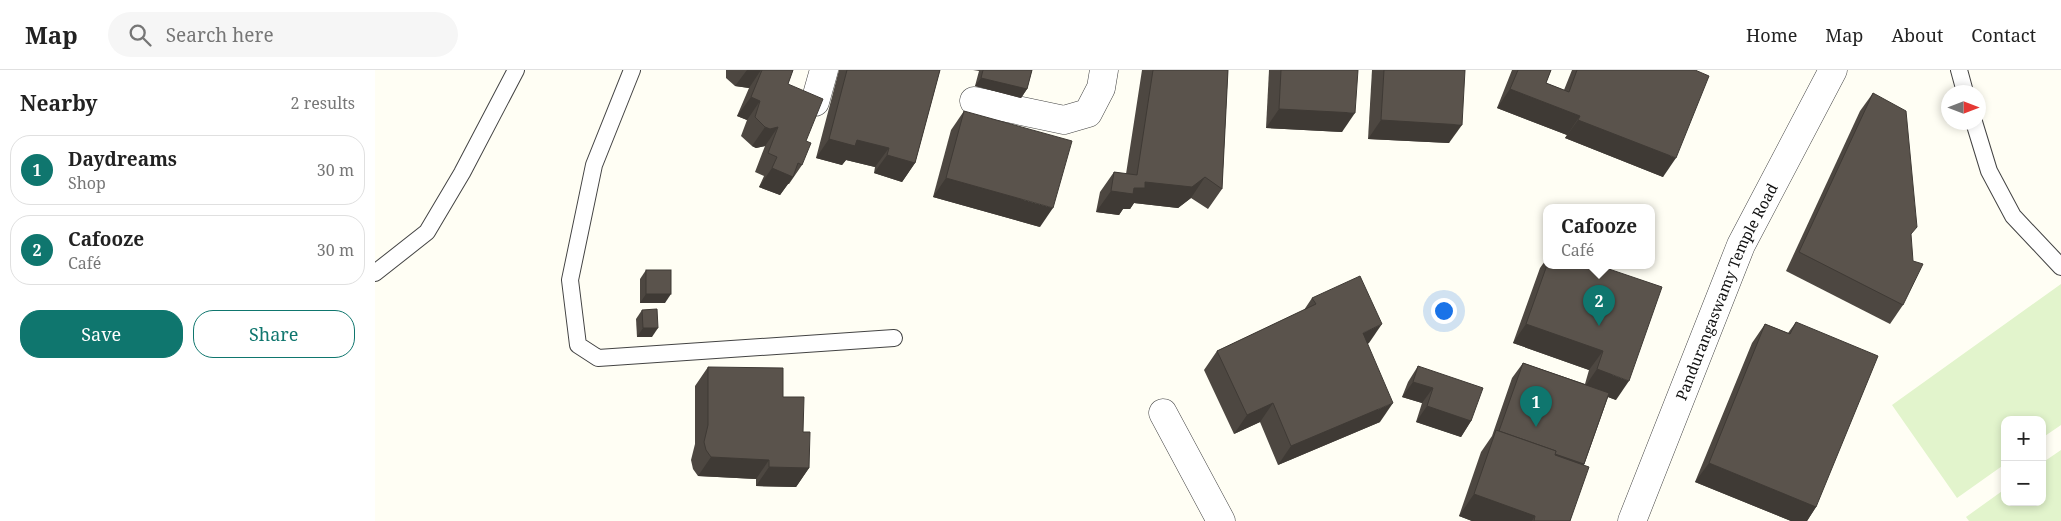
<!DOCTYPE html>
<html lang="en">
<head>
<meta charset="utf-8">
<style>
	:root { --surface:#fff; --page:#f6f6f6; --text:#222; --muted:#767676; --line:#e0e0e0; --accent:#0f766e }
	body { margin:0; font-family:"Noto Serif",serif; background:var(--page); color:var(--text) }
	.controls { position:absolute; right:15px; bottom:15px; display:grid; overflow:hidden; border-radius:10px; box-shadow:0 2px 8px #0003 }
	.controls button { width:45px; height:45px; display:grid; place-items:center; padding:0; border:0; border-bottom:1px solid var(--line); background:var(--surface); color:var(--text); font:25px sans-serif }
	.compass { position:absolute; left:1566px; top:15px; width:45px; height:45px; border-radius:50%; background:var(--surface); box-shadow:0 2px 8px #0003; rotate:90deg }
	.you { position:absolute; left:1068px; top:240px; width:18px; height:18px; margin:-12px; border:4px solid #fff; border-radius:50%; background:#1a73e8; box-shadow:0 0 0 8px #1a73e833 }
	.badge { display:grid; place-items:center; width:32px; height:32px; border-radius:50%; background:var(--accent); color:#fff; font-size:16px; font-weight:700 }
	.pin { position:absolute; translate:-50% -41px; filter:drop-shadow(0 1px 2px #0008) }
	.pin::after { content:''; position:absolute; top:26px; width:18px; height:15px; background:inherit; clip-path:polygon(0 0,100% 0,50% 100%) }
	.popup { position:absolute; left:1168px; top:134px; width:112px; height:65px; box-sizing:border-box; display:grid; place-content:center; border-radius:10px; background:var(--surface); filter:drop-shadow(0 1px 4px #0005); font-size:16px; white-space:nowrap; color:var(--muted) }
	.popup b { font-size:19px; color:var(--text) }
	.popup::after { content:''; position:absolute; left:50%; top:100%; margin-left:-10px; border:10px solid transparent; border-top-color:var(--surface) }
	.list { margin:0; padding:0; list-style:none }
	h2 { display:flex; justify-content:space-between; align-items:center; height:65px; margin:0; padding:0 20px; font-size:21px }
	h2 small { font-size:16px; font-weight:400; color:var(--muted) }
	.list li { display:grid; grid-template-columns:32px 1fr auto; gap:15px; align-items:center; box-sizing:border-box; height:70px; margin:0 10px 10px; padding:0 10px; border:1px solid var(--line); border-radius:20px }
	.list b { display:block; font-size:19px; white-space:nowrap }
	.list p { margin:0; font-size:16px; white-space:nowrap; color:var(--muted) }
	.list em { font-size:16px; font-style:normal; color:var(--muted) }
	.actions { display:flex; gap:10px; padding:15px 20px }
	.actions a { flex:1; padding:11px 0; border:1px solid var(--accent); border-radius:20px; text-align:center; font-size:18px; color:var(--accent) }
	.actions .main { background:var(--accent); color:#fff }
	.icon { flex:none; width:28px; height:28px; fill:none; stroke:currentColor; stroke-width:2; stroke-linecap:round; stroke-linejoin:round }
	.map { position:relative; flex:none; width:1686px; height:451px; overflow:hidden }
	header { display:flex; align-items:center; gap:30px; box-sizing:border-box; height:70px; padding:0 25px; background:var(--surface); border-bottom:1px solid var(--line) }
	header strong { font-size:24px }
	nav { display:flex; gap:28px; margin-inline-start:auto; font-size:18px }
	.search { width:350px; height:45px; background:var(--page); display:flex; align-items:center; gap:12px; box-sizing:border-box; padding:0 18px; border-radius:28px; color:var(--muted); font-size:19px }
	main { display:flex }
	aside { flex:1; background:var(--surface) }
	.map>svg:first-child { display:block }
</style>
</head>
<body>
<header>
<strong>Map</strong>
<div class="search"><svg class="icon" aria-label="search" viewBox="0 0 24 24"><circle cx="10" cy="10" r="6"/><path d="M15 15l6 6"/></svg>Search here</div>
<nav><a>Home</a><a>Map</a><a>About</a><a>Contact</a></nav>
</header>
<main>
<aside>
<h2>Nearby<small>2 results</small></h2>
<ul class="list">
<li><span class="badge">1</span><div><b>Daydreams</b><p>Shop</p></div><em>30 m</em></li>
<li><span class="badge">2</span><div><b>Cafooze</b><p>Café</p></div><em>30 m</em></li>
</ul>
<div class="actions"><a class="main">Save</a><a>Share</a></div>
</aside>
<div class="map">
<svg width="1686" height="451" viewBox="0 0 1686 451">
	<rect width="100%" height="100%" fill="#fffef4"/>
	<g fill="#e2f4cc">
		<path d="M 1686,214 L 1686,355 L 1667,368 L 1667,350 L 1630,350 L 1630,394 L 1582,428 L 1517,335 Z"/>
		<path d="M 1686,380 L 1686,451 L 1594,451 L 1591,447 L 1630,419 L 1630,432 L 1667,432 L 1667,393 Z"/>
	</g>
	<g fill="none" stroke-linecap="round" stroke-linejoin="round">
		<defs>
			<g id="service">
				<path d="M 257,0 L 219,95 L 195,210 L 203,275 L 223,288 L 519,268"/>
				<path d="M 1584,0 L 1590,22"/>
				<path d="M 1599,52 L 1614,101 L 1638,146 L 1686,197"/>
				<path d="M 0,203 L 52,162 L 87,103 L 141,0"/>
			</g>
			<g id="minor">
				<path d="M 599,31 L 689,50 L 713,43 L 726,18 L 729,0"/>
				<path d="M 440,32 L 449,0"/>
				<path d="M 788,343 L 846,451"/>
				<path id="s1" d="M 1257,451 L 1366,175 L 1458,0"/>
			</g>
		</defs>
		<use href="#service" stroke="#434343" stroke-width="18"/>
		<use href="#minor" stroke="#434343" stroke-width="29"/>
		<use href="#service" stroke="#fff" stroke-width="16"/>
		<use href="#minor" stroke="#fff" stroke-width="28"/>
	</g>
	<g fill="#4d4741">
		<path d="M 351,0 L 418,0 L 413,14 L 431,71 L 427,95 L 414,114 L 413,114 L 405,125 L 384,117 L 389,106 L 380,102 L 390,76 L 381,78 L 377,76 L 366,66 L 372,50 L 362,46 L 374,18 L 360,16 L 351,8 Z"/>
		<path d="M 464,0 L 565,0 L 540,93 L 527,112 L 499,103 L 500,97 L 471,90 L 467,95 L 441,88 Z"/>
		<path d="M 598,0 L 657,0 L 652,19 L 646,28 L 600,16 L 604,1 Z"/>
		<path d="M 767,0 L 853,0 L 847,119 L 833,139 L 816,128 L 803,138 L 759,133 L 755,139 L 748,139 L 744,145 L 721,142 L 725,122 L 739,102 L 751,104 Z"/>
		<path d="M 894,0 L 983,0 L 967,62 L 891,58 Z"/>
		<path d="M 997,0 L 1090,0 L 1074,73 L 993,69 Z"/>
		<path d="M 1137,0 L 1176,0 L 1171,13 L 1189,20 L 1197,0 L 1320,0 L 1288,107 L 1190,68 L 1192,65 L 1122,38 Z"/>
		<path d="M 1498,23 L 1536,166 L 1528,235 L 1515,254 L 1411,201 L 1485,41 Z"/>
		<path d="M 589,41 L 665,157 L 558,127 L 576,60 Z"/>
		<path d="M 1172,188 L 1172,195 L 1222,195 L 1241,330 L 1233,327 L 1209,395 L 1195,451 L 1097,451 L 1084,446 L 1106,382 L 1117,366 L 1137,308 L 1148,293 L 1210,314 L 1214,300 L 1138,273 L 1165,198 Z"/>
		<path d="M 271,200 L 290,233 L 265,233 L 265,209 Z"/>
		<path d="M 937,228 L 994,273 L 992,274 L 1005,352 L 903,395 L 885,352 L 859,364 L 829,300 L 842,281 L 929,240 Z"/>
		<path d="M 267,240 L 277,267 L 262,267 L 261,249 Z"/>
		<path d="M 1421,252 L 1441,437 L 1432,451 L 1416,451 L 1320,412 L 1377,273 L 1390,254 L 1413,263 Z"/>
		<path d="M 1043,296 L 1096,351 L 1086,367 L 1041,352 L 1047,333 L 1027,327 L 1033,312 Z"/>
		<path d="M 333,297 L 408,327 L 428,362 L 434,398 L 421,417 L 381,416 L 381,409 L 323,406 L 318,399 L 316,390 L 320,374 L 320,316 Z"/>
	</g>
	<g fill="#3f3a35">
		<path d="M 372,0 L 386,0 L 374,18 L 360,16 Z"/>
		<path d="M 606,8 L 652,19 L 646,28 L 600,16 Z"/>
		<path d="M 1135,19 L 1205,46 L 1192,65 L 1122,38 Z"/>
		<path d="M 376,27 L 385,31 L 372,50 L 362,46 Z"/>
		<path d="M 904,39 L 980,43 L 967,62 L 891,58 Z"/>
		<path d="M 1006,50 L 1087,55 L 1074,73 L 993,69 Z"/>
		<path d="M 1203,50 L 1301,88 L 1288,107 L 1190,68 Z"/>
		<path d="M 390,57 L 403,57 L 390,76 L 381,78 L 377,76 Z"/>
		<path d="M 454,69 L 482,70 L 514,78 L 500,97 L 471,90 L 467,95 L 441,88 Z"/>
		<path d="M 512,85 L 540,93 L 527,112 L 499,103 Z"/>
		<path d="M 397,98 L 418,107 L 405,125 L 384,117 Z"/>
		<path d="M 830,107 L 816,128 L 803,138 L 759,133 L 755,139 L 748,139 L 744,145 L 721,142 L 736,121 L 759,118 L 770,112 Z"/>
		<path d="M 571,108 L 678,138 L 665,157 L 558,127 Z"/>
		<path d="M 271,224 L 296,224 L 290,233 L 265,233 Z"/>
		<path d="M 1007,254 L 994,273 L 974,282 L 988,263 Z"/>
		<path d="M 1151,254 L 1228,281 L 1214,300 L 1138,273 Z"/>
		<path d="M 268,258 L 283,258 L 277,267 L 262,267 Z"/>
		<path d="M 1222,299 L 1254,311 L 1241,330 L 1209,318 Z"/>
		<path d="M 1038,312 L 1058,318 L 1047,333 L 1027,327 Z"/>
		<path d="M 898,333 L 885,352 L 859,364 L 872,345 Z"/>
		<path d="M 1018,333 L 1005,352 L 903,395 L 916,376 Z"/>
		<path d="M 1052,336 L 1096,351 L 1086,367 L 1041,352 Z"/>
		<path d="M 1123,363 L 1209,394 L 1199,409 Z"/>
		<path d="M 336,387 L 394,390 L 381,409 L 323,406 Z"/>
		<path d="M 1334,393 L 1441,437 L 1432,451 L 1416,451 L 1320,412 Z"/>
		<path d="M 394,397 L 434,398 L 421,417 L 381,416 Z"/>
		<path d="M 1099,424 L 1160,446 L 1157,451 L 1097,451 L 1084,446 Z"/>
	</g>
	<g fill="#5a534c" stroke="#3f3a35">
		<path d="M 387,0 L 418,0 L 413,14 L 448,29 L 431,71 L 436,73 L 427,95 L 423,93 L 418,107 L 397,98 L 402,87 L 393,83 L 403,57 L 395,59 L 390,57 L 380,47 L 385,31 L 376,27 Z"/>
		<path d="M 472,0 L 565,0 L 540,93 L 512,85 L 514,78 L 482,70 L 480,76 L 454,69 Z"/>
		<path d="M 608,0 L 657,0 L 652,19 L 606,8 Z"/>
		<path d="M 778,0 L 853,0 L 847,119 L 830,107 L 817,117 L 770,112 L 770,118 L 759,118 L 758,124 L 736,121 L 739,102 L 762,105 Z"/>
		<path d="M 906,0 L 983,0 L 980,43 L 904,39 Z"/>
		<path d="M 1009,0 L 1090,0 L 1087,55 L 1006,50 Z"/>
		<path d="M 1143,0 L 1176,0 L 1171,13 L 1194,22 L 1202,0 L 1320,0 L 1334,6 L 1301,88 L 1203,50 L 1205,46 L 1135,19 Z"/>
		<path d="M 1498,23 L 1531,41 L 1542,157 L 1536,164 L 1538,191 L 1548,194 L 1528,235 L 1424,182 Z"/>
		<path d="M 589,41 L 697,71 L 678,138 L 571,108 Z"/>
		<path d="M 1172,195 L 1222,195 L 1287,217 L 1254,311 L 1222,299 L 1228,281 L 1151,254 Z"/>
		<rect x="271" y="200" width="25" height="24"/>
		<path d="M 985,206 L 1007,254 L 988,263 L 1018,333 L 916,376 L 898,333 L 872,345 L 842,281 L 941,234 L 937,228 Z"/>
		<path d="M 282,239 L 283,258 L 268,258 L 267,240 Z"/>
		<path d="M 1421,252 L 1503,286 L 1441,437 L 1334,393 L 1390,254 L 1415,264 Z"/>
		<path d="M 1148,293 L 1234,323 L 1209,394 L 1180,384 L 1181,381 L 1124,361 Z"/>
		<path d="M 1043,296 L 1108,318 L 1096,351 L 1052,336 L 1058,318 L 1038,312 Z"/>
		<path d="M 333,297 L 408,298 L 408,327 L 429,327 L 428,362 L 435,362 L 434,398 L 394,397 L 394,390 L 336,387 L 331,380 L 329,372 L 333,355 Z"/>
		<path d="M 1121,360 L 1181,381 L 1180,385 L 1214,397 L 1195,451 L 1159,451 L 1160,446 L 1099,424 Z"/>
	</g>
	<g text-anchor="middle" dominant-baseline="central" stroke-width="5" stroke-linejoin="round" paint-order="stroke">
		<g font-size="15" fill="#101010" stroke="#fff">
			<text stroke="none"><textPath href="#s1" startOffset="248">Pandurangaswamy Temple Road</textPath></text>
		</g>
	</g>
</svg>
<div class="controls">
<button>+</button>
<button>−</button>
</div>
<svg class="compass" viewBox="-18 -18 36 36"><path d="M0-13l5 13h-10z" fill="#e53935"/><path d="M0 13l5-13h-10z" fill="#767676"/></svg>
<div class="you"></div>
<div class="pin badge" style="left:1161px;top:357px">1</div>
<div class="pin badge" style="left:1224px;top:256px">2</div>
<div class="popup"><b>Cafooze</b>Café</div>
</div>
</main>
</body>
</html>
